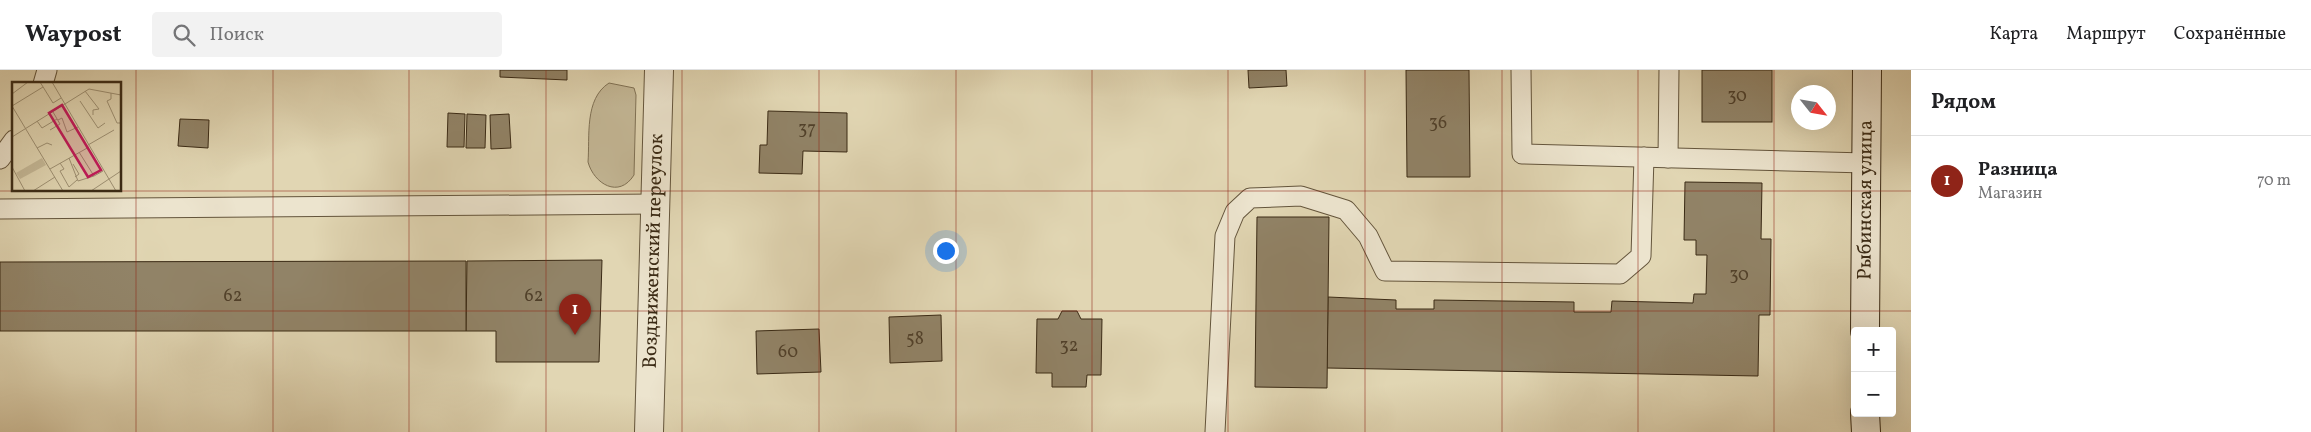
<!DOCTYPE html>
<html lang="ru">
<head>
<meta charset="utf-8">
<style>
	:root { --surface:#fff; --page:#f2f2f2; --text:#202124; --muted:#757577; --line:#e0e0e0; --accent:#8f2418 }
	body { margin:0; font-family:Vollkorn,serif; background:var(--page); color:var(--text) }
	.controls { position:absolute; right:15px; bottom:15px; display:grid; overflow:hidden; border-radius:5px; box-shadow:0 5px 20px #0002 }
	.controls button { width:45px; height:45px; display:grid; place-items:center; padding:0; border:0; border-bottom:1px solid var(--line); background:var(--surface); color:var(--text); font:25px sans-serif }
	.compass { position:absolute; left:1791px; top:15px; width:45px; height:45px; border-radius:50%; background:var(--surface); box-shadow:0 5px 20px #0002; rotate:121deg }
	.you { position:absolute; left:945px; top:180px; width:18px; height:18px; margin:-12px; border:4px solid #fff; border-radius:50%; background:#1a73e8; box-shadow:0 0 0 8px #1a73e833 }
	.badge { display:grid; place-items:center; width:32px; height:32px; border-radius:50%; background:var(--accent); color:#fff; font-size:16px; font-weight:700 }
	.pin { position:absolute; translate:-50% -41px; filter:drop-shadow(0 1px 2px #0008) }
	.pin::after { content:''; position:absolute; top:26px; width:18px; height:15px; background:inherit; clip-path:polygon(0 0,100% 0,50% 100%) }
	.list { margin:0; padding:0; list-style:none }
	h2 { display:flex; justify-content:space-between; align-items:center; height:65px; margin:0; padding:0 20px; font-size:21px }
	h2 small { font-size:16px; font-weight:400; color:var(--muted) }
	.list li { display:grid; grid-template-columns:32px 1fr auto; gap:15px; align-items:center; box-sizing:border-box; height:90px; padding:0 20px; border-top:1px solid var(--line) }
	.list b { display:block; font-size:19px; white-space:nowrap }
	.list p { margin:0; font-size:16px; white-space:nowrap; color:var(--muted) }
	.list em { font-size:16px; font-style:normal; color:var(--muted) }
	.icon { flex:none; width:28px; height:28px; fill:none; stroke:currentColor; stroke-width:2; stroke-linecap:round; stroke-linejoin:round }
	.map { position:relative; flex:none; width:1911px; height:362px; overflow:hidden }
	header { display:flex; align-items:center; gap:30px; box-sizing:border-box; height:70px; padding:0 25px; background:var(--surface); border-bottom:1px solid var(--line) }
	header strong { font-size:24px }
	nav { display:flex; gap:28px; margin-inline-start:auto; font-size:18px }
	.search { width:350px; height:45px; background:var(--page); display:flex; align-items:center; gap:12px; box-sizing:border-box; padding:0 18px; border-radius:5px; color:var(--muted); font-size:19px }
	main { display:flex }
	aside { flex:1; background:var(--surface) }
	.map>svg:first-child { display:block }
</style>
</head>
<body>
<header>
<strong>Waypost</strong>
<div class="search"><svg class="icon" aria-label="search" viewBox="0 0 24 24"><circle cx="10" cy="10" r="6"/><path d="M15 15l6 6"/></svg>Поиск</div>
<nav><a>Карта</a><a>Маршрут</a><a>Сохранённые</a></nav>
</header>
<main>
<div class="map">
<svg width="1911" height="362" viewBox="0 0 1911 362">
	<rect width="100%" height="100%" fill="#e1d6b3"/>
	<filter id="stains"><feTurbulence type="fractalNoise" baseFrequency=".004" numOctaves="4"/><feColorMatrix values="0 0 0 0 .2 0 0 0 0 .09 0 0 0 0 .02 0 0 0 .5 -.17"/></filter>
	<radialGradient id="worn" r=".72"><stop offset=".6" stop-color="#630" stop-opacity="0"/><stop offset="1" stop-color="#630" stop-opacity=".3"/></radialGradient>
	<path fill="#c5b998" stroke="#807256" d="M 609,13 L 634,18 L 636,25 L 634,105 C 619,129 594,114 588,92 C 590,67 584,29 609,13 Z"/>
	<g fill="#918367" stroke="#3a2a15">
		<path d="M 500,0 L 567,0 L 567,10 L 500,7 Z"/>
		<path d="M 1248,0 L 1286,0 L 1287,16 L 1249,18 Z"/>
		<path d="M 1406,0 L 1469,0 L 1470,107 L 1407,107 Z"/>
		<rect x="1702" y="0" width="70" height="52"/>
		<path d="M 768,41 L 847,43 L 847,82 L 803,81 L 802,104 L 759,103 L 760,75 L 767,75 Z"/>
		<path d="M 448,43 L 465,44 L 464,77 L 447,77 Z"/>
		<path d="M 467,44 L 486,45 L 485,78 L 466,78 Z"/>
		<path d="M 509,44 L 511,78 L 491,79 L 490,45 Z"/>
		<path d="M 180,49 L 209,50 L 208,78 L 178,76 Z"/>
		<path d="M 1685,112 L 1762,113 L 1761,169 L 1771,169 L 1770,245 L 1759,245 L 1758,306 L 1327,298 L 1328,227 L 1396,230 L 1396,239 L 1434,239 L 1434,230 L 1574,232 L 1574,242 L 1611,242 L 1612,231 L 1693,233 L 1694,224 L 1706,224 L 1707,185 L 1696,185 L 1696,170 L 1684,170 Z"/>
		<path d="M 1257,147 L 1329,147 L 1327,318 L 1255,317 Z"/>
		<path d="M 602,190 L 599,292 L 496,292 L 496,261 L 466,261 L 467,191 Z"/>
		<path d="M 466,191 L 466,261 L 0,261 L 0,192 Z"/>
		<path d="M 1062,241 L 1077,241 L 1081,249 L 1102,249 L 1101,305 L 1087,305 L 1086,317 L 1052,317 L 1052,303 L 1036,303 L 1037,249 L 1058,249 Z"/>
		<path d="M 941,245 L 942,291 L 890,293 L 889,247 Z"/>
		<path d="M 819,259 L 821,302 L 757,304 L 756,261 Z"/>
	</g>
	<g fill="none" stroke-linecap="round" stroke-linejoin="round">
		<defs>
			<g id="service">
				<path d="M 1521,0 L 1522,84 L 1866,93"/>
				<path d="M 43,14 L 47,0"/>
				<path d="M 1668,88 L 1669,0"/>
				<path d="M 0,89 L 14,70"/>
				<path d="M 0,139 L 656,134"/>
				<path d="M 1215,362 L 1225,166 L 1235,142 L 1250,128 L 1301,126 L 1346,140 L 1368,166 L 1385,201 L 1620,204 L 1641,186 L 1644,87"/>
			</g>
			<g id="minor">
				<path id="s1" d="M 649,362 L 659,0"/>
			</g>
			<g id="secondary">
				<path id="s2" d="M 1865,261 L 1867,0"/>
				<path d="M 1865,343 L 1866,362"/>
			</g>
		</defs>
		<use href="#service" stroke="#64553c" stroke-width="21"/>
		<use href="#minor" stroke="#64553c" stroke-width="30"/>
		<use href="#secondary" stroke="#3a2a15" stroke-width="30"/>
		<use href="#service" stroke="#ece4ce" stroke-width="19"/>
		<use href="#minor" stroke="#ece4ce" stroke-width="28"/>
		<use href="#secondary" stroke="#ece4ce" stroke-width="28"/>
	</g>
	<path fill="none" stroke="#8f2418" stroke-width="1" stroke-opacity="0.55" d="M 136,0 L 136,362M 273,0 L 273,362M 409,0 L 409,362M 546,0 L 546,362M 682,0 L 682,362M 819,0 L 819,362M 956,0 L 956,362M 1092,0 L 1092,362M 1228,0 L 1228,362M 1365,0 L 1365,362M 1502,0 L 1502,362M 1638,0 L 1638,362M 1774,0 L 1774,362M 0,121 L 1911,121M 0,241 L 1911,241"/>
	<g text-anchor="middle" dominant-baseline="central" stroke-width="4" stroke-linejoin="round" paint-order="stroke">
		<g font-size="18" fill="#50402a">
			<text x="1737" y="26">30</text>
			<text x="1438" y="53">36</text>
			<text x="807" y="59">37</text>
			<text x="1739" y="205">30</text>
			<text x="233" y="226">62</text>
			<text x="534" y="226">62</text>
			<text x="915" y="269">58</text>
			<text x="1069" y="276">32</text>
			<text x="788" y="282">60</text>
		</g>
		<g font-size="20" fill="#3a2a15" stroke="#ece4ce">
			<text stroke="none"><textPath href="#s2" startOffset="131">Рыбинская улица</textPath></text>
			<text stroke="none"><textPath href="#s1" startOffset="181">Воздвиженский переулок</textPath></text>
		</g>
	</g>
	<g transform="translate(12 12)">
		<rect width="109" height="109" fill="#e1d6b3"/>
		<path d="M 30,76 L 34,83 L 8,97 L 4,91 Z" fill="#c5b998"/>
		<path fill="none" stroke="#9e9174" stroke-width="1" d="M 28,0 L 41,21 L 49,16M 40,0 L 104,109M 73,9 L 87,27 L 81,28 L 81,33M 99,11 L 99,17 L 95,19 L 105,41 L 109,41M 0,12 L 16,0M 68,19 L 86,46 L 93,41M 0,24 L 51,109M 0,24 L 31,5M 46,38 L 50,36 L 55,50 L 66,45M 25,39 L 30,46 L 45,37M 38,48 L 48,42 L 41,30M 0,55 L 77,7 L 109,13M 76,63 L 102,48M 25,66 L 35,61 L 40,63M 67,70 L 82,94 L 91,89M 57,76 L 66,99 L 82,94M 48,81 L 52,87 L 48,89 L 57,105 L 65,98M 61,82 L 67,92 L 63,95M 0,85 L 13,109M 38,87 L 77,65M 21,109 L 43,95M 79,109 L 109,89"/>
		<path fill="#c2185b" fill-opacity="0.15" stroke="#c2185b" stroke-width="2.5" d="M 50,23 L 89,88 L 76,95 L 37,31 Z"/>
		<rect width="109" height="109" fill="none" stroke="#3a2a15" stroke-width="2.5"/>
	</g>
	<rect width="100%" height="100%" filter="url(#stains)"/>
	<rect width="100%" height="100%" fill="url(#worn)"/>
</svg>
<div class="controls">
<button>+</button>
<button>−</button>
</div>
<svg class="compass" viewBox="-18 -18 36 36"><path d="M0-13l5 13h-10z" fill="#e53935"/><path d="M0 13l5-13h-10z" fill="#757577"/></svg>
<div class="you"></div>
<div class="pin badge" style="left:575px;top:265px">1</div>
</div>
<aside>
<h2>Рядом<small></small></h2>
<ul class="list">
<li><span class="badge">1</span><div><b>Разница</b><p>Магазин</p></div><em>70 m</em></li>
</ul>
</aside>
</main>
</body>
</html>
